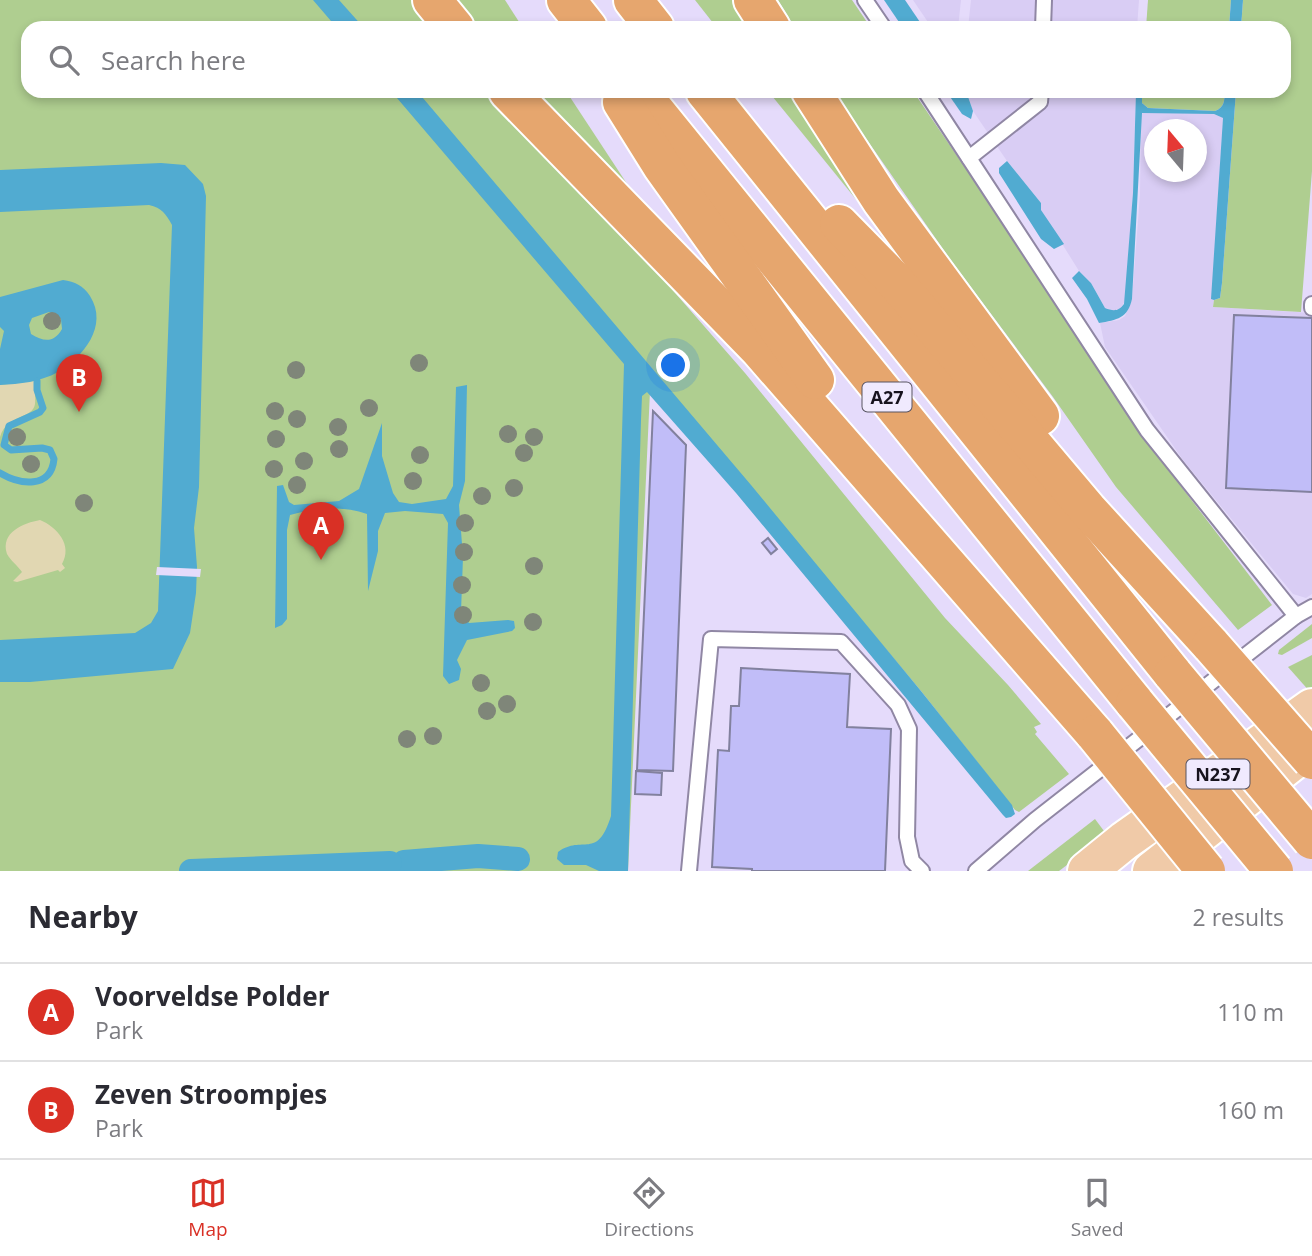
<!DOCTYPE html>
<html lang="en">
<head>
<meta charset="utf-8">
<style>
	:root { --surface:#fff; --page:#f7f7f7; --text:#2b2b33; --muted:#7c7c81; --line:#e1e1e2; --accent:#d93025 }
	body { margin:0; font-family:"Open Sans",sans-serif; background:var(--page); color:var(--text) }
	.compass { position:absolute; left:1144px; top:119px; width:63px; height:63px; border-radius:50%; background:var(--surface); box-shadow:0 4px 10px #0003; rotate:341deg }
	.you { position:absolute; left:674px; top:366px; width:24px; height:24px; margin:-18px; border:5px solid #fff; border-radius:50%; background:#1a73e8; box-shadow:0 0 0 10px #1a73e833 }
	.badge { display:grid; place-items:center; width:46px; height:46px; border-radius:50%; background:var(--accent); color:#fff; font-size:23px; font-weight:700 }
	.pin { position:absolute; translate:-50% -58px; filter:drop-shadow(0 2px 4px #0008) }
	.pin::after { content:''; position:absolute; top:37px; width:24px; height:21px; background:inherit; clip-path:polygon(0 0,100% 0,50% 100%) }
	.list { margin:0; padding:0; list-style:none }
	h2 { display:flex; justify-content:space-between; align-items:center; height:91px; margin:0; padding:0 28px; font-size:30px }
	h2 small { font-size:23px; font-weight:400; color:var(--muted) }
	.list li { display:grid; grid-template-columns:46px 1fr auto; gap:21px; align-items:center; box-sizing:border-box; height:98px; padding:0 28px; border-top:2px solid var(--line) }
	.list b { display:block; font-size:26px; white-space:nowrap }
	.list p { margin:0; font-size:23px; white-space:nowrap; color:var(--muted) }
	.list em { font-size:23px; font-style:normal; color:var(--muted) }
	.icon { flex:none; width:38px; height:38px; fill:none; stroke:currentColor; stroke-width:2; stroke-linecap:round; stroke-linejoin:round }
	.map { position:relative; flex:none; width:1312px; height:871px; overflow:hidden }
	.search { position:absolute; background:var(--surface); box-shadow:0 4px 10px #0003; left:21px; right:21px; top:21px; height:77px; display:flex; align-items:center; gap:18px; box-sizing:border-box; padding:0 24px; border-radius:21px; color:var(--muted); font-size:26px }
	.sheet { height:287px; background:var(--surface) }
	nav { display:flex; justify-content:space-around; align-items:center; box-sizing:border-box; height:98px; border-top:2px solid var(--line); background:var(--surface); font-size:19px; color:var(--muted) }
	nav a { display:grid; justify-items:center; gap:4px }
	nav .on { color:var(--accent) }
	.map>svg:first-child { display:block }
</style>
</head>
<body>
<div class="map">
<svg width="1312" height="871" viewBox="0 0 1312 871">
	<rect width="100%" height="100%" fill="#e5dbfb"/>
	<g fill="#d9cdf4" fill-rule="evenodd">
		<path d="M 913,0 L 961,0 L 958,28 L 932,28 Z"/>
		<path d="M 971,0 L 1139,0 L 1137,28 L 968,28 Z"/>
		<path d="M 966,91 L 1136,91 L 1133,193 L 1125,301 L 1121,308 L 1114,311 L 1105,308 L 1091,283 L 1079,271 L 1041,210 L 1041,203 L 1007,161 L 973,111 Z"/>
		<path d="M 1147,111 L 1214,114 L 1223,118 L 1212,298 L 1214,300 L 1213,307 L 1312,313 L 1312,594 L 1306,598 L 1293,594 L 1183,460 L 1105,347 L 1100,323 L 1119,320 L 1125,316 L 1132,299 L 1140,194 L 1141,114 ZM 1154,130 L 1196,130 L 1196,172 L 1154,172 Z"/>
	</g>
	<g fill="#afce90">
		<path d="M 0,0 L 417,0 L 442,28 L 28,28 L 28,91 L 499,91 L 745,373 L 945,618 L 1008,685 L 1041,724 L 1034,727 L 1037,732 L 1035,734 L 1069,774 L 1019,812 L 1015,810 L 921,691 L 651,369 L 628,871 L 0,871 Z"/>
		<path d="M 452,0 L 505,0 L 523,28 L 477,28 Z"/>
		<path d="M 695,0 L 744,0 L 762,28 L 717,28 Z"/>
		<path d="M 778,0 L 852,0 L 871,28 L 795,28 Z"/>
		<path d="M 1148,0 L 1231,0 L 1229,28 L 1146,28 Z"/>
		<path d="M 1243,0 L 1312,0 L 1312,171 L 1301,312 L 1213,307 L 1214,300 L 1220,298 L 1222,283 L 1236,91 L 1284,91 L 1284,28 L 1241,28 Z"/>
		<path d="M 533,91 L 566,91 L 658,231 Z"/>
		<path d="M 768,91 L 801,91 L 885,235 Z"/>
		<path d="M 833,91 L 913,91 L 1183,489 L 1272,605 L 1238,630 L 1116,487 L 1053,397 L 950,259 Z"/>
		<path d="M 1142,91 L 1225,91 C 1224,101 1225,107 1215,111 L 1148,108 L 1142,103 Z"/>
		<path d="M 1312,624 L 1312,638 L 1282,655 L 1278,654 L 1279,650 Z"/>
		<path d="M 1312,655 L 1312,692 L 1311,693 L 1288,667 Z"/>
		<path d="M 1095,819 L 1107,835 L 1059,871 L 1028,871 Z"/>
	</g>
	<g fill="#e1d7b2">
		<path d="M 34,381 C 34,388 36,397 35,404 C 33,419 7,414 0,437 L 0,385 Z"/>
		<path d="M 40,520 C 57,527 73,545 62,564 L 65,568 L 60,572 L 58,570 L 17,582 L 13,581 L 22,572 C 17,565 11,561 7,554 C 0,532 24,523 40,520 Z"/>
	</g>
	<g fill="#51abd1" fill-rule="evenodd">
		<path d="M 313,0 L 339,0 L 364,28 L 337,28 Z"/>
		<path d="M 884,0 L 905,0 L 924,28 L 903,28 Z"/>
		<path d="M 1231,0 L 1243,0 L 1241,28 L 1229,28 Z"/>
		<path d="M 391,91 L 417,91 L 751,485 L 921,691 L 1012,805 L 1015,814 L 1011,817 L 1006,818 L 1003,815 L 736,493 L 647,392 L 642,396 L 641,420 L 628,871 L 599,871 L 586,865 L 564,865 L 557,859 L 558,852 C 583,834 597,861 611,816 L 624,364 Z"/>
		<path d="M 946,91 L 966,91 L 973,111 L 971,119 L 962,114 Z"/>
		<path d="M 1136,91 L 1142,91 L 1142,103 L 1148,108 L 1215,111 C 1225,107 1224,101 1225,91 L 1236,91 L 1222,283 L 1220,298 L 1214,300 L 1211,299 L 1223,118 L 1214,114 L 1142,113 L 1132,299 C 1128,318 1117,320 1099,323 L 1087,299 L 1072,278 L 1079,271 L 1091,283 L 1105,308 C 1113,311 1118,312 1124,304 L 1133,193 Z"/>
		<path d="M 1007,161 L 1041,203 L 1041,210 L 1064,244 L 1054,249 L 1041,239 L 999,173 L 999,168 Z"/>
		<path d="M 161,163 L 185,165 L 203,184 L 206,196 L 199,487 L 194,528 L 197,567 L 196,593 L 190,633 L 173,669 L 30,682 L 0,682 L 0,640 L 135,633 L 151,623 L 158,611 L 172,225 C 166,214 162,208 149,205 L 0,212 L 0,170 Z"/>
		<path d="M 63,280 C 75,282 83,285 90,296 C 109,326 83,357 58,372 C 40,382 20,384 0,385 L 0,349 L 4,331 L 0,327 L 0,297 ZM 49,312 L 61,319 L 62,329 C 54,343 44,342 31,334 L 29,325 L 32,318 Z"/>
		<path d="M 467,385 L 465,481 L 459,505 L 463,557 L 461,612 L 469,623 L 508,620 L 514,621 L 515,628 L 512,631 L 467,640 L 457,660 L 461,669 L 459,680 L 449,684 L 443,676 L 448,523 L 443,514 L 405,511 L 385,513 L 378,531 L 378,551 L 368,591 L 367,514 C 343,505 313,508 290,515 L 287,530 L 287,619 L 282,625 L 275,628 L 277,486 L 283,485 L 289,502 L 294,505 L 339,501 L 359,489 L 382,423 L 382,456 L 393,493 L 399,502 L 412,504 L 446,499 L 453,486 L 456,387 Z"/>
	</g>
	<g fill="#e5dbfb">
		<path d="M 157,567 L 201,569 L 200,577 L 156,575 Z"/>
		<path d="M 1310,824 L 1312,856 L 1293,871 L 1254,868 Z"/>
	</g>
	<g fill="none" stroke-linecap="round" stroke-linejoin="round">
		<path stroke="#51abd1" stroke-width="7" d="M 0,473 C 20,485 51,489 54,459 L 50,450 L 42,448 L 11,450 L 4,445 L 9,426 L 40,412 L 43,408 L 37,390 L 37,381"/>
		<g stroke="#51abd1" stroke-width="24">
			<path d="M 404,862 L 478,856 L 518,859"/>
			<path d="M 191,871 L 390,863"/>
		</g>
	</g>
	<g fill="#c1bdf8" stroke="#82819e" stroke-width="2">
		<path d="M 1234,315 L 1312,318 L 1312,492 L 1226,488 Z"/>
		<path d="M 653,411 L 686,445 L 673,771 L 637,770 Z"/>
		<path d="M 768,538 L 777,549 L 771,554 L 762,543 Z"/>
		<path d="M 741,668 L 850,674 L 847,727 L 891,729 L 885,871 L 752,871 L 752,869 L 712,867 L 718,750 L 729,751 L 731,706 L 739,706 Z"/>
		<path d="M 636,771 L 662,773 L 661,795 L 635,794 Z"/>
	</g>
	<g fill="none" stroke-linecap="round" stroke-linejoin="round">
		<defs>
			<g id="lane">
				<path d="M 865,0 L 884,28"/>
				<path d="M 1043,28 L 1044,0"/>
				<path d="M 925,91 L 1147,430 L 1296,616"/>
				<path d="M 969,158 L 1040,102 L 1041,91"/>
				<path d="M 1312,304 L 1312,308"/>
				<path d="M 689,871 L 711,639 L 841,642 L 898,705 L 909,729 L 907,837 L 912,861 L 922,871"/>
				<path d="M 976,871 L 1035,820 L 1296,616 L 1312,607"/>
			</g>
			<g id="primary">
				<path d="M 1087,871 L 1124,841 L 1312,708"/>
				<path d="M 1152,871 L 1312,746"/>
			</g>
			<g id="highway">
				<path d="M 432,0 L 455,28"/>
				<path d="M 566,0 L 588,28"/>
				<path d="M 633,0 L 655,28"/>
				<path d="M 753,0 L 771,28"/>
				<path d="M 508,91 L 759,349 L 1095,734"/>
				<path d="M 639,91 L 1135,703"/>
				<path d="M 705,91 L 1173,674"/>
				<path d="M 811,91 L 881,200 L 1040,416"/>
				<path d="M 622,102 L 662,166 L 815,380"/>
				<path d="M 839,224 L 894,280 L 1088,510 L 1211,645"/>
			</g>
		</defs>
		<use href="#lane" stroke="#9087a4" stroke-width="18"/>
		<use href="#primary" stroke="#fff" stroke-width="42"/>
		<use href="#highway" stroke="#fff" stroke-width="42"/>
		<use href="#lane" stroke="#fff" stroke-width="14"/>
		<use href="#primary" stroke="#f0caa8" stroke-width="38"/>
		<use href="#highway" stroke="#e6a66e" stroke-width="38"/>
		<defs>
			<g id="highway-bridge">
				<path d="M 1211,645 L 1312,760"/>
				<path d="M 1173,674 L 1312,840"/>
				<path d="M 1135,703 L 1274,871"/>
				<path d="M 1095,734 L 1206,871"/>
			</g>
		</defs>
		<use href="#highway-bridge" stroke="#fff" stroke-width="42" stroke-linecap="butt"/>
		<use href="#highway-bridge" stroke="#e6a66e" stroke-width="38"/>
	</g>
	<g fill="#7f8679">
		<circle cx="52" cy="321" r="9"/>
		<circle cx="419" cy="363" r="9"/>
		<circle cx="296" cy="370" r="9"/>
		<circle cx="369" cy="408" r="9"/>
		<circle cx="275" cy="411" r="9"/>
		<circle cx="297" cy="419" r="9"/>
		<circle cx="338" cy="427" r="9"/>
		<circle cx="508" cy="434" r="9"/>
		<circle cx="17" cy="437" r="9"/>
		<circle cx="534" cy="437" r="9"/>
		<circle cx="276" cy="439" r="9"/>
		<circle cx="339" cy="449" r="9"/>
		<circle cx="524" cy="453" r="9"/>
		<circle cx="420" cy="455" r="9"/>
		<circle cx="304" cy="461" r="9"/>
		<circle cx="31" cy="464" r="9"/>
		<circle cx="274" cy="469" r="9"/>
		<circle cx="413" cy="481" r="9"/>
		<circle cx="297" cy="485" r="9"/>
		<circle cx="514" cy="488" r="9"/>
		<circle cx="482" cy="496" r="9"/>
		<circle cx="84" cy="503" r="9"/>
		<circle cx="465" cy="523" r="9"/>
		<circle cx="464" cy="552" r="9"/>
		<circle cx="534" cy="566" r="9"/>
		<circle cx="462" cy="585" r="9"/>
		<circle cx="463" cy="615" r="9"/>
		<circle cx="533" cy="622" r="9"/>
		<circle cx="481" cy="683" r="9"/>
		<circle cx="507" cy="704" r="9"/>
		<circle cx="487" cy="711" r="9"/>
		<circle cx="433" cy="736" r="9"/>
		<circle cx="407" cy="739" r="9"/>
	</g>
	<g text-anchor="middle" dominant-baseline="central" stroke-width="6" stroke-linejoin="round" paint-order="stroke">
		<g fill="#f0eafe" stroke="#585461" stroke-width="2">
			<rect x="862.5" y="382.5" width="49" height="29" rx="5"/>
			<rect x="1186.5" y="759.5" width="63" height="29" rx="5"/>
		</g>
		<g font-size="18" font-weight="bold" fill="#17131e">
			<text x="887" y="397">A27</text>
			<text x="1218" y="774">N237</text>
		</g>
	</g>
</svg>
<svg class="compass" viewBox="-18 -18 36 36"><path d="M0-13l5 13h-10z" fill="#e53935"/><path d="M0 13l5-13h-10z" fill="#7c7c81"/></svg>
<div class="you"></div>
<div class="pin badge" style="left:321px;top:560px">A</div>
<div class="pin badge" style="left:79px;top:412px">B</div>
<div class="search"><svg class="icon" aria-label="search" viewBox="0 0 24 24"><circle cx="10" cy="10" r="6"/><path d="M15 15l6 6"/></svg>Search here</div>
</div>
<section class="sheet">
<h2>Nearby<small>2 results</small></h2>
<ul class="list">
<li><span class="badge">A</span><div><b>Voorveldse Polder</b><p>Park</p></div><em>110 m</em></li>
<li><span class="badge">B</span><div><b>Zeven Stroompjes</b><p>Park</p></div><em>160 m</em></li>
</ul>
</section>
<nav>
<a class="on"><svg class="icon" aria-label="map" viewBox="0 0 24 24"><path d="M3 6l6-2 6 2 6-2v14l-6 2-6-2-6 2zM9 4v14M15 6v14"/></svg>Map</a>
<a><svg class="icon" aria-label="directions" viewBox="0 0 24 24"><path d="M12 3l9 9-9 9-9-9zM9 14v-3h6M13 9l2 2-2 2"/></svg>Directions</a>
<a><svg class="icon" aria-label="saved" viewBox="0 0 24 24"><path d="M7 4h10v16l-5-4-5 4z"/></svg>Saved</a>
</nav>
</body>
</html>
